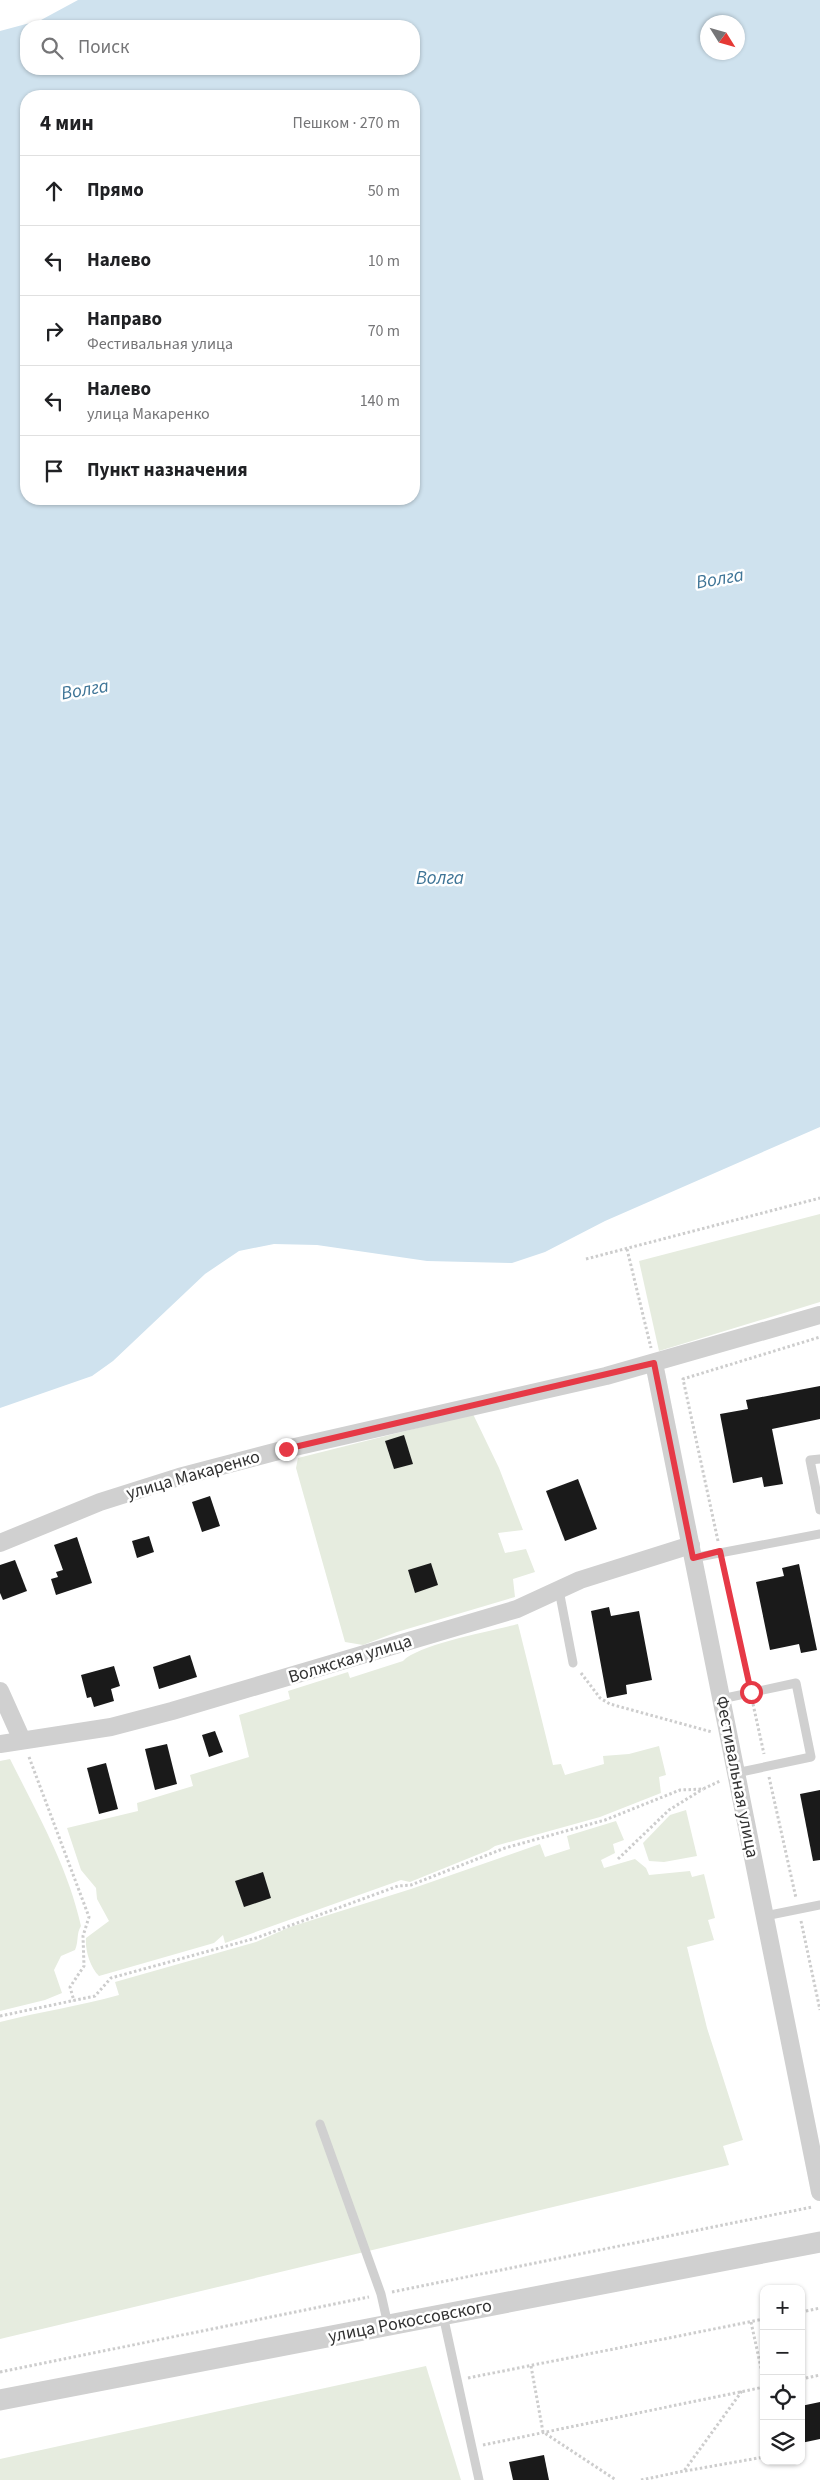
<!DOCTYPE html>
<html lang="ru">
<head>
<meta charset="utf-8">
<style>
	:root { --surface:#fff; --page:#f6f6f6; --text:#202124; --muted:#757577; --line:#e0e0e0 }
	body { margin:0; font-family:"Source Sans 3",sans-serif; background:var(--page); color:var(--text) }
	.controls { position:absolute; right:15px; bottom:15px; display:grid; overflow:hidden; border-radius:10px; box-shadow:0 1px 4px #0004 }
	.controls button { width:45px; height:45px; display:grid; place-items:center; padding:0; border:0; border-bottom:1px solid var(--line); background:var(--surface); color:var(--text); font:25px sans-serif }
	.compass { position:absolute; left:700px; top:15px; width:45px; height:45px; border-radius:50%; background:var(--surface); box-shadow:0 1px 4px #0004; rotate:127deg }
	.stop { position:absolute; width:15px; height:15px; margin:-11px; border:4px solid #e63946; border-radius:50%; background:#fff }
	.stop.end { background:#e63946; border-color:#fff; box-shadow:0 1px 5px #0008 }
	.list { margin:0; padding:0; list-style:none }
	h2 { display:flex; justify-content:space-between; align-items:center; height:65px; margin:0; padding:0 20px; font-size:21px }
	h2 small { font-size:16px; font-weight:400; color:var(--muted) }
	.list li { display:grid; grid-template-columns:32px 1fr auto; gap:15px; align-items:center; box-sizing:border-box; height:70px; padding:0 20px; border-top:1px solid var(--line) }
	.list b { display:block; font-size:19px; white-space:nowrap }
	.list p { margin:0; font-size:16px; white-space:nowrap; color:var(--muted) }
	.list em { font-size:16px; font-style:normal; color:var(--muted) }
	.icon { flex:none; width:28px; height:28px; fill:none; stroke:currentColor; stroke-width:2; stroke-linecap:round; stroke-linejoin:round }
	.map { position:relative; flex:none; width:820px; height:2480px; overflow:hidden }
	.search { position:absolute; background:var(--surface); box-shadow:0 1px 4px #0004; left:20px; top:20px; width:400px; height:55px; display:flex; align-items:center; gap:12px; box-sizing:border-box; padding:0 18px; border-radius:20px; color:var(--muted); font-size:19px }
	.panel { position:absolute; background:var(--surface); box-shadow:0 1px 4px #0004; left:20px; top:90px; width:400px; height:415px; border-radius:20px }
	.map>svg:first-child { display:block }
</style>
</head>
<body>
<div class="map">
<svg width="820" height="2480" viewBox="0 0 820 2480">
	<rect width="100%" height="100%" fill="#fff"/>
	<g fill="#e6ecdf">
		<path d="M 820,1214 L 820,1302 L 659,1351 L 639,1261 Z"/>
		<path d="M 473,1414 L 499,1468 L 523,1530 L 498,1533 L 505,1553 L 526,1549 L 535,1572 L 513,1579 L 515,1597 L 397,1632 L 363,1645 L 345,1642 L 296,1468 L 298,1458 Z"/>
		<path d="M 518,1624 L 553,1765 L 561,1764 L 565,1775 L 604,1764 L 603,1756 L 629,1754 L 659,1746 L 666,1775 L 659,1777 L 661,1793 L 600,1817 L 495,1846 L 489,1850 L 410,1882 L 401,1880 L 225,1943 L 223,1935 L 214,1943 L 99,1976 C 90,1967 85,1950 86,1938 L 109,1921 L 97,1899 L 96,1888 L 81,1870 L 67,1828 L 138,1811 L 137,1803 L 193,1786 L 190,1775 L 249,1757 L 239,1715 L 290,1699 L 288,1691 L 348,1672 L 350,1678 L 403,1661 C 419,1644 492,1631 518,1624 Z"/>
		<path d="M 10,1759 C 37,1813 68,1867 81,1926 C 76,1934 79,1941 75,1950 L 61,1956 L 54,1970 L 62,1993 L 45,2000 L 0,2011 L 0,1761 Z"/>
		<path d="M 686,1810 L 697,1856 L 664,1862 L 649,1861 L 643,1843 L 670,1815 Z"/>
		<path d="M 616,1821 L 624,1840 L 613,1844 L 615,1853 L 601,1860 L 604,1868 L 635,1859 L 646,1868 L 649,1875 L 690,1871 L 692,1877 L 704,1874 L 715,1918 L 708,1920 L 714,1940 L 687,1947 L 707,2028 L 743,2140 L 723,2146 L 729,2165 L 0,2339 L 0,2022 C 39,2012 79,2006 119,1995 L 115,1982 L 256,1942 L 290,1927 L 411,1889 L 540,1844 L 545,1857 L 570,1849 L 567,1836 Z"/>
		<path d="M 426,2366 L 461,2480 L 0,2480 L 0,2459 Z"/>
	</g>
	<path fill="#cfe2ee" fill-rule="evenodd" d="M 78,0 L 820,0 L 820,1127 L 605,1221 L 545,1252 L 512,1263 L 427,1261 L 317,1245 L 274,1244 L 239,1251 L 205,1274 L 113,1361 L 92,1376 L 0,1408 L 0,31 L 41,20 ZM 708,22 L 738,22 L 738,52 L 708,52 ZM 26,26 L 414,26 L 414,69 L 26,69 ZM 26,96 L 414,96 L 414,499 L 26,499 Z"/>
	<g fill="#1a1a1a">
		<path d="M 820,1386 L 820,1419 L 772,1429 L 783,1484 L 764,1487 L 762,1477 L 733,1483 L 720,1414 L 748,1409 L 746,1400 Z"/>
		<path d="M 404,1435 L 413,1464 L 394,1469 L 385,1441 Z"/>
		<path d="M 578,1479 L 597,1529 L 565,1541 L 546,1491 Z"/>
		<path d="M 210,1496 L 220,1526 L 202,1532 L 192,1502 Z"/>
		<path d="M 149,1536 L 154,1552 L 137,1558 L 132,1541 Z"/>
		<path d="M 77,1537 L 92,1583 L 56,1595 L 51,1579 L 58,1577 L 56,1572 L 63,1570 L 54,1545 Z"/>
		<path d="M 15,1560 L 27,1591 L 3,1600 L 0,1593 L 0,1565 Z"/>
		<path d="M 431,1563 L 438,1585 L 415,1593 L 408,1570 Z"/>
		<path d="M 799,1564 L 817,1650 L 801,1653 L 799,1644 L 770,1650 L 756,1582 L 784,1576 L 782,1568 Z"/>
		<path d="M 609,1607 L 611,1616 L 639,1611 L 652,1680 L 626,1685 L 627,1694 L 607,1698 L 591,1611 Z"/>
		<path d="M 190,1655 L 197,1677 L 159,1689 L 153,1667 Z"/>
		<path d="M 114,1666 L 120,1686 L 111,1689 L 114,1701 L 94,1707 L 91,1697 L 87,1698 L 81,1675 Z"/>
		<path d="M 215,1731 L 223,1752 L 209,1757 L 202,1735 Z"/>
		<path d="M 167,1744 L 177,1784 L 155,1790 L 145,1749 Z"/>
		<path d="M 106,1763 L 118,1809 L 99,1814 L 87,1768 Z"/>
		<path d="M 820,1790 L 820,1860 L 813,1861 L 800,1794 Z"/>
		<path d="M 263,1872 L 271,1898 L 244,1907 L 235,1881 Z"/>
		<path d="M 820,2402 L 820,2439 L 801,2443 L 801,2406 Z"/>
		<path d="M 544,2455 L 549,2480 L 513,2480 L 509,2462 Z"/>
	</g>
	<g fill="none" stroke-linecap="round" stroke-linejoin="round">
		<g stroke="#cdcdcd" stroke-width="3" stroke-dasharray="2.5 2.5" stroke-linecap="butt">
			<path d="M 627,1249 L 651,1348"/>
			<path d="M 586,1259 L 820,1198"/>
			<path d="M 718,1541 L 683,1379 L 820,1337"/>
			<path d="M 723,1564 L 748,1680"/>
			<path d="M 581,1673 L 600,1698 L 610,1704 L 712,1732"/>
			<path d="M 753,1704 L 764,1754"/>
			<path d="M 29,1757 L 89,1917 L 83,1936 L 84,1966 L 70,1987 L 74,2001"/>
			<path d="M 769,1777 L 796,1898"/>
			<path d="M 618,1859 L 669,1810 L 703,1789"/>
			<path d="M 801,1921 L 820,2010"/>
			<path d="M 0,2016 L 95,1996 L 111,1978 L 256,1938 L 398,1886 L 411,1885 L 505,1848 L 605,1820 L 680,1790 L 703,1789 L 720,1781"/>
			<path d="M 392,2292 L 812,2207"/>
			<path d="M 801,2312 L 820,2308"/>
			<path d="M 751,2322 L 764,2382"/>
			<path d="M 531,2366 L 543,2432 L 616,2480"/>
			<path d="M 0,2372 L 369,2297"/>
			<path d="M 468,2378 L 764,2319"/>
			<path d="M 801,2379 L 820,2375"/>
			<path d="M 483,2445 L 764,2387"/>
			<path d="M 685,2471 L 764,2457"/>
			<path d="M 641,2480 L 684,2471 L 742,2391"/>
		</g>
		<g stroke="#d0d0d0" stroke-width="9">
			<path d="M 820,1459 L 810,1460 L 820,1510"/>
			<path d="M 693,1558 L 820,1534"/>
			<path d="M 559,1590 L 573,1663"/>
			<path d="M 721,1699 L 796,1683 L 811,1757 L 736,1773"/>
			<path d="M 765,1916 L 820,1905"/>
			<path d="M 320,2124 L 381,2294 L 388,2325"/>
			<path d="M 443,2315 L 479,2480"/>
		</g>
		<g stroke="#d0d0d0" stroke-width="18">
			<path d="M 654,1363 L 820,2192"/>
			<path d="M 0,1543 L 100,1502 L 179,1477 L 286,1449 L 606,1376 L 820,1315"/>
			<path d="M 0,1691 L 22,1740"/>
			<path d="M 0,1744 L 111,1727 L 172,1711 L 517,1609 L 580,1580 L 691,1545"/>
		</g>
		<path stroke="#d0d0d0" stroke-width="21" d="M 0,2400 L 820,2242"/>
	</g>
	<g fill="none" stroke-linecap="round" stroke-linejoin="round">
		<path stroke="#e63946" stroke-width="6" d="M 286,1449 L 654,1363 L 693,1558 L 720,1551 L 751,1692"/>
	</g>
	<g text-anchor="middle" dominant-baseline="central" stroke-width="5" stroke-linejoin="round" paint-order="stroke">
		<g font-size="18" fill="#333" stroke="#fff">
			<text transform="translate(193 1475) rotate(-16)">улица Макаренко</text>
			<text transform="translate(350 1659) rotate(-17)">Волжская улица</text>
			<text transform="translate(737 1777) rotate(79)">Фестивальная улица</text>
			<text transform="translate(410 2321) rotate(-11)">улица Рокоссовского</text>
		</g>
		<g font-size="19" font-style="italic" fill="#3f7597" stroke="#fff">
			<text transform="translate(720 579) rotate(-10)">Волга</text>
			<text transform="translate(85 690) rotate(-10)">Волга</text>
			<text x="440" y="878">Волга</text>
		</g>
	</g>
</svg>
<div class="controls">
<button>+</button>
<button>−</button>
<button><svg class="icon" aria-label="locate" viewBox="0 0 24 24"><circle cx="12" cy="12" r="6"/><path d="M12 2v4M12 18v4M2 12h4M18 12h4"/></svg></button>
<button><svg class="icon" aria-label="layers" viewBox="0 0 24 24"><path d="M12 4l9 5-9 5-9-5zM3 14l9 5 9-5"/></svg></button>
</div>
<svg class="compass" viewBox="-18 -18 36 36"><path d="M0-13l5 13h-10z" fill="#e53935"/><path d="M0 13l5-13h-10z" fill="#757577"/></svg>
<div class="stop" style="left:751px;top:1692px"></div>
<div class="stop end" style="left:286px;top:1449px"></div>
<div class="search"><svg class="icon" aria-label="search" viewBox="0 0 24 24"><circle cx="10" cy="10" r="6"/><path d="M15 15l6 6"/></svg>Поиск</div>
<section class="panel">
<h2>4 мин<small>Пешком · 270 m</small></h2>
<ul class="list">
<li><svg class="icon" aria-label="ahead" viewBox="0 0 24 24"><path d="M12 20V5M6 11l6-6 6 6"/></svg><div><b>Прямо</b></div><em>50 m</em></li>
<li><svg class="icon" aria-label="left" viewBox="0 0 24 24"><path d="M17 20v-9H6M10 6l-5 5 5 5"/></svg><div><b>Налево</b></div><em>10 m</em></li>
<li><svg class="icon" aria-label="right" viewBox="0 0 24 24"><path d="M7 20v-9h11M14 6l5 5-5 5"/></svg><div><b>Направо</b><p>Фестивальная улица</p></div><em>70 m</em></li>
<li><svg class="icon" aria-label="left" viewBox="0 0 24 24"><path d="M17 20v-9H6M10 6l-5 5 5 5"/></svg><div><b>Налево</b><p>улица Макаренко</p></div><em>140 m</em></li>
<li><svg class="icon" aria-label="arrive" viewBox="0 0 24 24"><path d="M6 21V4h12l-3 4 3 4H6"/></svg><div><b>Пункт назначения</b></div></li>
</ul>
</section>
</div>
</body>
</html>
